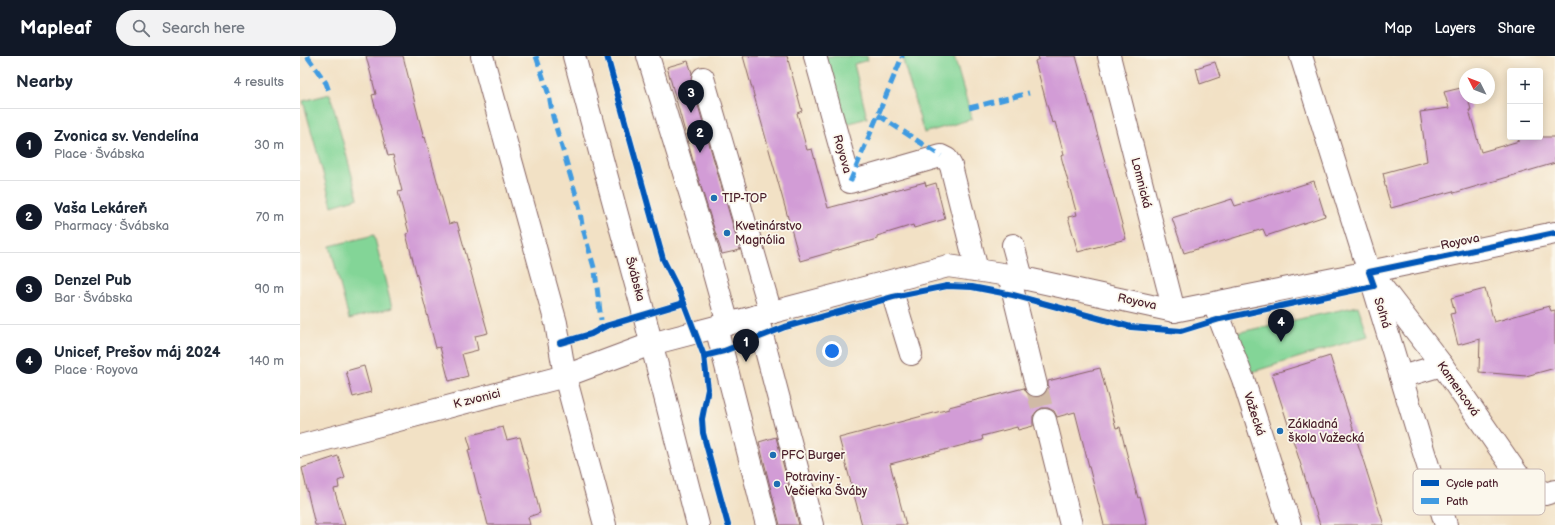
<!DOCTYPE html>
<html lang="en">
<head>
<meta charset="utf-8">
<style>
	:root { --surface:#fff; --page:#f2f2f3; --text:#1f2937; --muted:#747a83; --line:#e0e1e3; --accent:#111827 }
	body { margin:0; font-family:"Balsamiq Sans",sans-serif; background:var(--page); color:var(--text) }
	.controls { position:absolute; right:12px; top:12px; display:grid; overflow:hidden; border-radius:4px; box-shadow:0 2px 10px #0003 }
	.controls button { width:36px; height:36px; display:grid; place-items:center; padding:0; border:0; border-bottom:1px solid var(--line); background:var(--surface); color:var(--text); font:20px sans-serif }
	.compass { position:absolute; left:1159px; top:12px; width:36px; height:36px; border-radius:50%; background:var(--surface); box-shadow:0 2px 10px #0003; rotate:312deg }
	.you { position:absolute; left:532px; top:295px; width:14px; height:14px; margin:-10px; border:3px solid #fff; border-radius:50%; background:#1a73e8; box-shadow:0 0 0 6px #1a73e833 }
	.badge { display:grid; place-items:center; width:26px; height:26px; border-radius:50%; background:var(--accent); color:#fff; font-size:13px; font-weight:700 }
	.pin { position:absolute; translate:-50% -33px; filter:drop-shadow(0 1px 2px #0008) }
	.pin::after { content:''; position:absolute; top:21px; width:14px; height:12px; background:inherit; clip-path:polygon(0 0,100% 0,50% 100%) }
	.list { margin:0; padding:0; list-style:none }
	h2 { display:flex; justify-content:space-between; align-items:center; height:52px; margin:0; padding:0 16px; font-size:17px }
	h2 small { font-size:13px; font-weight:400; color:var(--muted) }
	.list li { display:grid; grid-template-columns:26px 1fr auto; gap:12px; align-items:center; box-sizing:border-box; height:72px; padding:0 16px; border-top:1px solid var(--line) }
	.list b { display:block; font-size:15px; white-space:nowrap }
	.list p { margin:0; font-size:13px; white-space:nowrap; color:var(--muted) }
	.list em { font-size:13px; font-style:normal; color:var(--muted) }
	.icon { flex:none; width:22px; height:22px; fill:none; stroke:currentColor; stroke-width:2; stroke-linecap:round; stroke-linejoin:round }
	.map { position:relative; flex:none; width:1255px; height:469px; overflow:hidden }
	header { display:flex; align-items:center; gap:24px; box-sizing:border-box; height:56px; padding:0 20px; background:var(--accent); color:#fff }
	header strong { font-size:19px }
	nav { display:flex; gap:22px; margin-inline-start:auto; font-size:14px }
	.search { width:280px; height:36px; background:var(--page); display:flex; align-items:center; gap:10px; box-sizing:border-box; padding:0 14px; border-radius:22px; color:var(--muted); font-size:15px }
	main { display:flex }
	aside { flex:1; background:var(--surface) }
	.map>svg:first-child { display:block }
</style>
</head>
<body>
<header>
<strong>Mapleaf</strong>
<div class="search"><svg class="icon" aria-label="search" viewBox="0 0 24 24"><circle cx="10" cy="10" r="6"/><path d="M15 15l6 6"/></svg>Search here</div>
<nav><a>Map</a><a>Layers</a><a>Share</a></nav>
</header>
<main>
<aside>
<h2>Nearby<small>4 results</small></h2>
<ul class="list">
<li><span class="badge">1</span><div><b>Zvonica sv. Vendelína</b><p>Place · Švábska</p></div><em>30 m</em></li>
<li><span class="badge">2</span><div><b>Vaša Lekáreň</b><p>Pharmacy · Švábska</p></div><em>70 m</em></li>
<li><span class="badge">3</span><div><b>Denzel Pub</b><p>Bar · Švábska</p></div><em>90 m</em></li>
<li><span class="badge">4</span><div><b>Unicef, Prešov máj 2024</b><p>Place · Royova</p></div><em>140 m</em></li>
</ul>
</aside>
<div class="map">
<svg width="1255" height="469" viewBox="0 0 1255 469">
	<rect width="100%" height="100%" fill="#fbf7ec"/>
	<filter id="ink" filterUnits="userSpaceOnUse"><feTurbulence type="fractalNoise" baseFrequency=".025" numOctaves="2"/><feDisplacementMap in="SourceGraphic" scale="8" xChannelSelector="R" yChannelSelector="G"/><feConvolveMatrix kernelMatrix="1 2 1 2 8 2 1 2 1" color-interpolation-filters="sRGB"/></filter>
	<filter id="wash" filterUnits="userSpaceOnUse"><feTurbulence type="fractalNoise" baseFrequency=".012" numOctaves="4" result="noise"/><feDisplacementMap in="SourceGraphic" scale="16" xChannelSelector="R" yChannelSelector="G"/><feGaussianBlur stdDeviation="0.9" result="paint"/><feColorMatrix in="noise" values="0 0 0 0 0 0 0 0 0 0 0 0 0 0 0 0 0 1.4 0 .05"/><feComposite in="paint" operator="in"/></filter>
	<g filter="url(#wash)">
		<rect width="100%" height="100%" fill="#f2e1c5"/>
		<g fill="#83d597" stroke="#667a61">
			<path d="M 520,0 L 567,0 L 568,4 L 554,8 L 567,62 L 540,70 Z"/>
			<path d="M 605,0 L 654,0 L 672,63 L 624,77 L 602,1 Z"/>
			<path d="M 30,38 L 58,142 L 32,150 L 3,45 Z"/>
			<path d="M 74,179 L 92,252 L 49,263 L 30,190 Z"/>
			<path d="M 1058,250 L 1068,280 L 949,317 L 936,277 Z"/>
		</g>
		<g id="blocks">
			<g fill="#d29cd6">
				<path d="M 66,0 L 103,0 L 120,67 L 124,82 L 125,81 L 149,168 L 157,166 L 188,277 L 175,280 L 178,294 L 162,298 L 168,320 L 149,325 L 140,291 L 136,292 L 106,178 L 109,177 L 98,136 L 102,135 L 93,99 L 88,100 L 72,39 L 76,38 Z"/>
				<path d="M 443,0 L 487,0 L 502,55 L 497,57 L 507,94 L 512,93 L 528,152 L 625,126 L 626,130 L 636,127 L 645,163 L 614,172 L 613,169 L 577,180 L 577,183 L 500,205 Z"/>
				<path d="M 738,0 L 776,0 L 826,183 L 778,196 L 768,161 L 777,159 L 761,100 L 764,99 L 755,66 L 752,67 L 735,5 L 739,3 Z"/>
				<path d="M 388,5 L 392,17 L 391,25 L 440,194 L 422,198 L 393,105 L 367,11 Z"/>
				<path d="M 915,6 L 920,21 L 900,28 L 896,12 Z"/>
				<path d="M 1165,31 L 1165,42 L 1168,42 L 1171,54 L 1169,54 L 1181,96 L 1219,85 L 1218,81 L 1255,81 L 1255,107 L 1154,137 L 1153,135 L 1091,152 L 1084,126 L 1085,126 L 1083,117 L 1127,105 L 1120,56 L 1149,52 L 1144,36 Z"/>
				<path d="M 1014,125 L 1025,160 L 966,180 L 963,173 L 884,197 L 872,162 L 932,143 L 935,150 Z"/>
				<path d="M 1185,233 L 1194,266 L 1249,250 L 1251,255 L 1255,254 L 1255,312 L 1226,320 L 1179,316 L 1180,283 L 1158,289 L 1150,258 L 1155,257 L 1151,242 Z"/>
				<path d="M 1030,300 L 1072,432 L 1084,469 L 1020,469 L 972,318 Z"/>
				<path d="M 64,310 L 71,336 L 53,341 L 46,315 Z"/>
				<path d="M 800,312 L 816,372 L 820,371 L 838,442 L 840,441 L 847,469 L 804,469 L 775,356 L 757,361 L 754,355 L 748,352 L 742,352 L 737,355 L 733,360 L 733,370 L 718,374 L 717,371 L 682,380 L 683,384 L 590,408 L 606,469 L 562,469 L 539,382 L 649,353 L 649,351 L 724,332 L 727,337 L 732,341 L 739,341 L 745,338 L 748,333 L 748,325 Z"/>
				<path d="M 203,371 L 207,384 L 220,381 L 230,416 L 240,457 L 228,461 L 230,469 L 188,469 L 180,438 L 179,438 L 168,394 L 171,393 L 167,380 Z"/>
				<path d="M 476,381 L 499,469 L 480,469 L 474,446 L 459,386 Z"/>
				<path d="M 38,400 L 45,422 L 38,425 L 39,432 L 34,433 L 45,469 L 15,469 L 2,412 Z"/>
			</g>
		</g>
	</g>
	<g filter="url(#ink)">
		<use href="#blocks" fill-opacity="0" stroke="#856361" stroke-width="1"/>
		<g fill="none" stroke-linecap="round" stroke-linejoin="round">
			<path stroke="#d0baa6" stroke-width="22" stroke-dasharray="22 11" stroke-linecap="butt" d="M 736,329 L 745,364"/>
			<defs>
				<g id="minor">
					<path d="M 182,0 L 256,267 L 265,320 L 305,469"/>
					<path d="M 274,0 L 341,247 L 398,469"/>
					<path d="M 348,0 L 404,182 L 428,268"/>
					<path d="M 515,0 L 550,126 L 641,100 L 647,103 L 651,110 L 677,214"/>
					<path d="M 809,0 L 874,255"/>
					<path d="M 1001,0 L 1069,216 L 1146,469"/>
					<path d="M 403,22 L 471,257"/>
					<path d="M 713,189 L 722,222"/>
					<path d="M 709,219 L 736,329"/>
					<path d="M 589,226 L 611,298"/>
					<path d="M 1078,226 L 1142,309 L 1218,419 L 1245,438 L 1255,435"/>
					<path d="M 914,248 L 943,323 L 990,469"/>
					<path d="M 457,260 L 512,469"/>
					<path d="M 416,271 L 467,469"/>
					<path d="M 1101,321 L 1142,309"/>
					<path d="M 745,364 L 771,469"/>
					<path d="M 0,390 L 265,320 L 351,288 L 648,210 L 709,219 L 874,255 L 1069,216 L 1255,177"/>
				</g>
			</defs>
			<use href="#minor" stroke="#856361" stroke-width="24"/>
			<use href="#minor" stroke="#fff" stroke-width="22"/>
			<g stroke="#409be1" stroke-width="5" stroke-dasharray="10 5" stroke-linecap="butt">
				<path d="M 7,0 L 26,27 L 30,38"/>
				<path d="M 236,0 L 249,39 L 253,61 L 279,149 L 282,169 L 295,215 L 301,264"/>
				<path d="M 669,52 L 729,37"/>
				<path d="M 578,59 L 641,100"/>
				<path d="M 550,126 L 602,1 L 601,0"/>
			</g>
			<defs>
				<g id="cycleway">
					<path d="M 307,0 L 363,203 L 380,237 L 404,300 L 408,333 L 402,363 L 403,377 L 428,469"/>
					<path d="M 260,287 L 291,278 L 306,270 L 384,247"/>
					<path d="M 404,300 L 424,295 L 485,271 L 593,241 L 647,230 L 672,231 L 713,239 L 831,271 L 881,275 L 920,263 L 1074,230 L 1069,216 L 1255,177"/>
				</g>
			</defs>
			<use href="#cycleway" stroke="#fbf7ec" stroke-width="8"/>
			<use href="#cycleway" stroke="#0057b8" stroke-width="6"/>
		</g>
	</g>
	<g fill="#1f6fb2" stroke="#fbf7ec" stroke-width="1.5">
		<circle cx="414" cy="142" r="4"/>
		<circle cx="427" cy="177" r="4"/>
		<circle cx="980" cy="375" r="4"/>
		<circle cx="473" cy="399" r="4"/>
		<circle cx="477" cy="428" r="4"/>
	</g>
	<g text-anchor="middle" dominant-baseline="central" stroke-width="3.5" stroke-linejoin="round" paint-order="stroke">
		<g font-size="12" fill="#4a1f2b" stroke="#fbf7ec">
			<text transform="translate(542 98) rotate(74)">Royova</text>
			<text transform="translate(841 127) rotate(76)">Lomnická</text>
			<text transform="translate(1160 186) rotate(-12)">Royova</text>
			<text transform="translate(335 223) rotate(75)">Švábska</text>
			<text transform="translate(837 246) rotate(12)">Royova</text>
			<text transform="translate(1082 257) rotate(73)">Soľná</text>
			<text transform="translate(1158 333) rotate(55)">Kamencová</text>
			<text transform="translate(177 343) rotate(-14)">K zvonici</text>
			<text transform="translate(954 358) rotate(72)">Važecká</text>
		</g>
		<g font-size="12" fill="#4a1f2b" stroke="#fbf7ec" text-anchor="start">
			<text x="422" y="142">TIP-TOP</text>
			<text x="435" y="170">Kvetinárstvo<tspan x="435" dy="14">Magnólia</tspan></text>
			<text x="988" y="368">Základná<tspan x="988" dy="14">škola Važecká</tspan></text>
			<text x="481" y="399">PFC Burger</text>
			<text x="485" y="421">Potraviny -<tspan x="485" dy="14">Večierka Šváby</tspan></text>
		</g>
	</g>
	<rect x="1113" y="413" width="132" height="46" rx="6" fill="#fbf7ec" stroke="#c6b6b2" stroke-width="1"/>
	<rect x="1121" y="424" width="18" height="6" fill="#0057b8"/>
	<rect x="1121" y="442" width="18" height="6" fill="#409be1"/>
	<g font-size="11" fill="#4a1f2b">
		<text x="1146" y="431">Cycle path</text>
		<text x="1146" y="449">Path</text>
	</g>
</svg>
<div class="controls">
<button>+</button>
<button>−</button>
</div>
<svg class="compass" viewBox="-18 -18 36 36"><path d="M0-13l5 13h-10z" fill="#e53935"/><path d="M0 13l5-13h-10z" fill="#747a83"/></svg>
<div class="you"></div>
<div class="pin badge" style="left:446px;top:306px">1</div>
<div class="pin badge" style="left:400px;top:97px">2</div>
<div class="pin badge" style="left:391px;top:57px">3</div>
<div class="pin badge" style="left:981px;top:286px">4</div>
</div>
</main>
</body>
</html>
